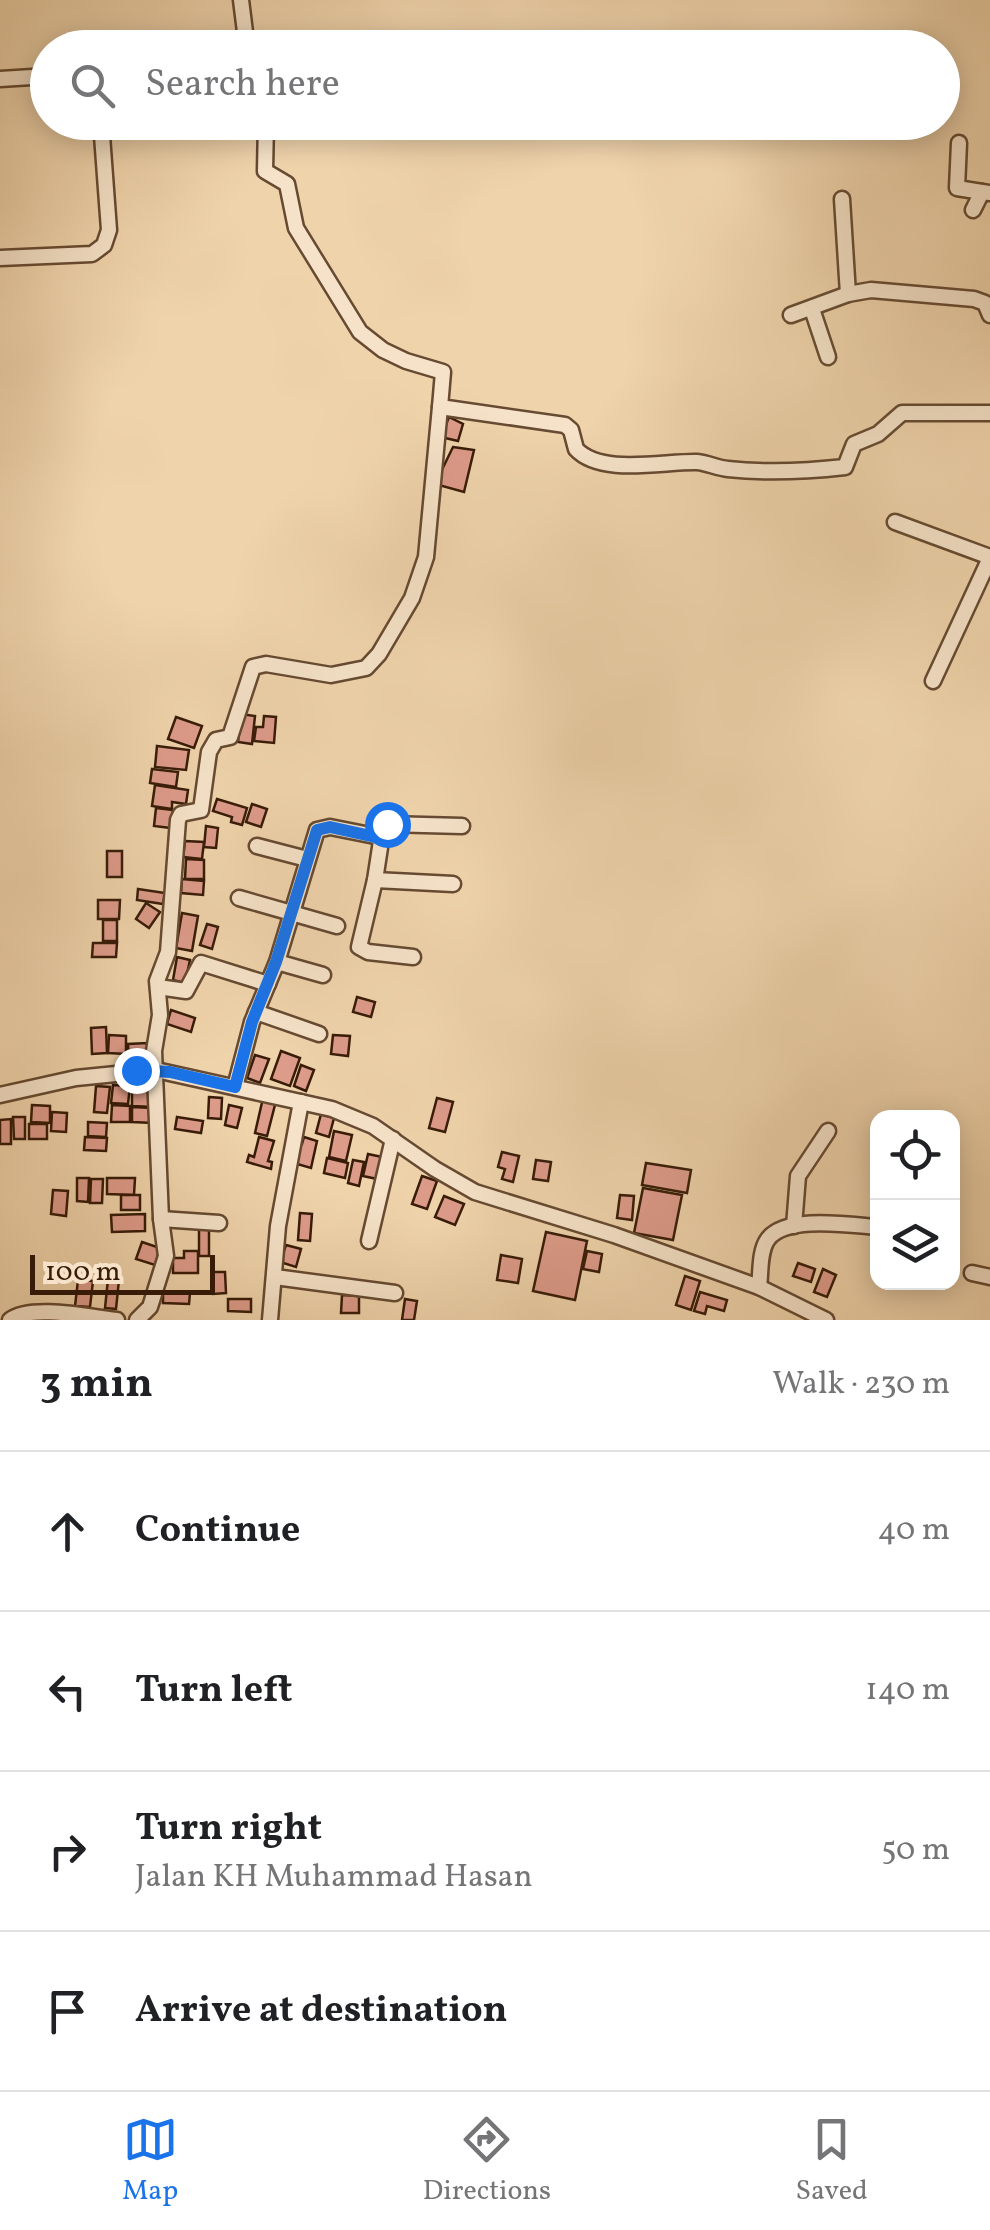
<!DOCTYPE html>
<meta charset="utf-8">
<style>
body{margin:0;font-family:Vollkorn,serif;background:#f6f6f6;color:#202124}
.controls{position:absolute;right:30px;bottom:30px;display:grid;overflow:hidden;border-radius:20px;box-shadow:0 5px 25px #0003}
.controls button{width:90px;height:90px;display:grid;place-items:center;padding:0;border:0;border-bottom:2px solid #e0e0e0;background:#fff;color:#202124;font:50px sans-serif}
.scale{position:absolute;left:30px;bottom:25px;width:185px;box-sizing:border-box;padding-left:10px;border:5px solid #381c08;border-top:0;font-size:28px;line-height:35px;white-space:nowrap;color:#381c08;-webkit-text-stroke:8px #f5e2c8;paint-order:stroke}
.stop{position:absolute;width:30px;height:30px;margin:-22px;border:8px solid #1a73e8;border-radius:50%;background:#fff}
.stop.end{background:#1a73e8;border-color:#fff;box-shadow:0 2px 10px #0008}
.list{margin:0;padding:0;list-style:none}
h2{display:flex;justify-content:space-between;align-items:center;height:130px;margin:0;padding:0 40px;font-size:42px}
h2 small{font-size:32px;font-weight:400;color:#757577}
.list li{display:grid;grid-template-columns:65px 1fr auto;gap:30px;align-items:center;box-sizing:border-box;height:160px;padding:0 40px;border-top:2px solid #e0e0e0}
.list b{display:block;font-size:38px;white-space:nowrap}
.list p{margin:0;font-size:32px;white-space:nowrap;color:#757577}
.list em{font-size:32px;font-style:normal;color:#757577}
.icon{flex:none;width:55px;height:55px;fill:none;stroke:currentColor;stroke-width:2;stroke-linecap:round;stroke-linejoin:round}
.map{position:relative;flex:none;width:990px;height:1320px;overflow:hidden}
.search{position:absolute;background:#fff;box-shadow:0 5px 25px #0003;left:30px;right:30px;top:30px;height:110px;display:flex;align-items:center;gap:25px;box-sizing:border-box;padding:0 35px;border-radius:55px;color:#757577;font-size:38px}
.sheet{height:770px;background:#fff}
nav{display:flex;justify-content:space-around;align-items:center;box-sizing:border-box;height:140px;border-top:2px solid #e0e0e0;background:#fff;font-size:28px;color:#757577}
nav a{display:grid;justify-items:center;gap:5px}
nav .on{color:#1a73e8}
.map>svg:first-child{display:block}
.building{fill:#dd9b8a;stroke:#381c08;stroke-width:2.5}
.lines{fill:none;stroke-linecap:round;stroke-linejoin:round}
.minor-casing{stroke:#664a31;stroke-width:19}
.minor{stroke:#f5e2c8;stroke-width:14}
.route{stroke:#1a73e8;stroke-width:12}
</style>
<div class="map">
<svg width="990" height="1320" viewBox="0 0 990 1320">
<rect width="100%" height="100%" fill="#efd3ab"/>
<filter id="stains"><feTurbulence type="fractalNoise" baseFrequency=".002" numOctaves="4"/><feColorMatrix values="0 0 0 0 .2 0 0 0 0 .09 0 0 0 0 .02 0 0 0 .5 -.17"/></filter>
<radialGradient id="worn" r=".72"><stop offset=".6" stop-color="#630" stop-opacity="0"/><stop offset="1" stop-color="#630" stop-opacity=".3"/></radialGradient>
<g class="building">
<polygon points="449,417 463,424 458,441 441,437"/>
<polygon points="453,447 474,450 464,492 435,484"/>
<polygon points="241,714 255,716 252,744 238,742"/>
<polygon points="264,716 276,717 274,743 254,741 256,727 263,727"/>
<polygon points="176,717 202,726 194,748 168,739"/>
<polygon points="157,746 189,750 186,770 155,767"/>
<polygon points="152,769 178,772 176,787 150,783"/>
<polygon points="155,785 188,790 186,804 172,802 172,809 152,806"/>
<polygon points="217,799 247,808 242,825 231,822 232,817 213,811"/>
<polygon points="252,804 267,809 261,827 246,822"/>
<polygon points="156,808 173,810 171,828 154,826"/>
<polygon points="206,826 218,828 216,848 204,847"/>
<polygon points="185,841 204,842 202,859 183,857"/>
<rect x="107" y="851" width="15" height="26"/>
<polygon points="186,859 204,860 204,879 185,879"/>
<polygon points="182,879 204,881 203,895 181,893"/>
<polygon points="138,889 165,893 163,904 137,900"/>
<polygon points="98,900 120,900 119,919 98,919"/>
<polygon points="146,903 160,912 149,928 136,919"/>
<polygon points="182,913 198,916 192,951 176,948"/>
<rect x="103" y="920" width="14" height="21"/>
<polygon points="207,924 218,927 212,949 200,945"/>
<polygon points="93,943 117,943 116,957 92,957"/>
<polygon points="177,957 190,960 185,983 173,980"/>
<polygon points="357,997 375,1002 371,1017 353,1012"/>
<polygon points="171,1010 195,1018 191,1032 167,1024"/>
<polygon points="106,1027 107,1053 92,1054 91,1028"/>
<polygon points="109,1035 126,1036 126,1054 108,1053"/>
<polygon points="333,1035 350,1036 348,1056 331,1054"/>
<polygon points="147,1043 148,1061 129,1061 128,1044"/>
<polygon points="281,1051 300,1058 290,1086 271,1079"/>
<polygon points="255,1055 269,1059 260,1083 247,1078"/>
<polygon points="301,1065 314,1070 306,1091 294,1086"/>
<polygon points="113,1085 130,1086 128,1104 111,1103"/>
<polygon points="96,1086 110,1087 107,1113 94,1112"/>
<polygon points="139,1086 148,1086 148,1093 153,1093 153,1107 132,1106 132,1092 139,1092"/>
<polygon points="209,1097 222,1098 221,1119 208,1118"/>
<polygon points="263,1098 276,1101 267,1136 255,1133"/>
<polygon points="437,1098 453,1102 445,1132 429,1128"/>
<polygon points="32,1105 50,1106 50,1123 31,1122"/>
<polygon points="112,1105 130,1106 130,1122 111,1122"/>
<polygon points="229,1105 242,1108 237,1128 225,1125"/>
<polygon points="132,1107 153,1108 153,1123 132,1122"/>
<polygon points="52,1112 67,1113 66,1132 51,1131"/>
<polygon points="321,1114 334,1118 329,1137 316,1133"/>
<polygon points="13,1117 25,1117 25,1139 14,1139"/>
<polygon points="177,1117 203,1121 201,1133 175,1129"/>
<polygon points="11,1119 11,1144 0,1144 0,1120"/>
<polygon points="88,1122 107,1123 106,1137 88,1136"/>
<rect x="29" y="1124" width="18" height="15"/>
<polygon points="334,1131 352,1135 346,1161 329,1157"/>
<polygon points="85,1137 107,1138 106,1151 84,1150"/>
<polygon points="259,1137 274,1141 268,1161 272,1162 271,1169 247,1162 249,1155 254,1157"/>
<polygon points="304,1137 317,1141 311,1168 290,1162 296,1142 302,1144"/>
<polygon points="502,1152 519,1156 513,1182 502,1179 505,1169 498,1167"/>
<polygon points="368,1154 382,1157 377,1179 363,1176"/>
<polygon points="327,1158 348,1163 345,1178 324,1173"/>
<polygon points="353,1160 364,1162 359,1186 348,1183"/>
<polygon points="536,1160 551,1162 548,1181 533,1179"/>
<polygon points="646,1163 691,1170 687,1193 642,1185"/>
<polygon points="422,1176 437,1181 427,1209 412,1204"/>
<polygon points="77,1178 89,1178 88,1202 77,1201"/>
<polygon points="107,1178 135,1178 134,1195 107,1194"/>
<polygon points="91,1179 103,1179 102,1203 90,1203"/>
<polygon points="643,1188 682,1195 673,1240 634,1233"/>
<polygon points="53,1190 68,1191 66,1216 51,1214"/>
<rect x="121" y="1195" width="19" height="15"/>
<polygon points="620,1195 634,1196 632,1220 617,1218"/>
<polygon points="444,1196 464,1204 455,1225 435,1217"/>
<polygon points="300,1213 312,1214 310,1241 298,1240"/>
<polygon points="145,1214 145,1231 112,1232 111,1215"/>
<rect x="199" y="1227" width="10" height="29"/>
<polygon points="546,1232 587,1241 575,1300 533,1291"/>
<polygon points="142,1242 160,1248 155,1265 136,1259"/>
<polygon points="286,1245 301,1249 296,1267 280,1262"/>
<polygon points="184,1251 198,1251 198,1273 173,1273 173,1258 184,1258"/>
<polygon points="587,1251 602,1254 599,1272 583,1269"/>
<polygon points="501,1255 522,1259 518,1283 497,1280"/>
<polygon points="798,1263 815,1269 811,1282 793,1276"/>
<polygon points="823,1269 836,1275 827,1297 814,1292"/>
<polygon points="212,1272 225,1272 226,1293 213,1294"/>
<polygon points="685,1276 700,1281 691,1310 676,1305"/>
<polygon points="108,1279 119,1280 116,1309 105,1308"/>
<polygon points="78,1280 93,1281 90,1307 75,1306"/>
<polygon points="163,1292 190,1293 189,1304 163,1303"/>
<polygon points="700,1292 727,1300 724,1311 707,1306 705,1314 694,1311"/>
<polygon points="342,1295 359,1296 359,1313 341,1313"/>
<polygon points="228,1299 251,1299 251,1312 228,1311"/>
<polygon points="405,1299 417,1301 414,1320 402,1320"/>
</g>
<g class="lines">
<g class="minor-casing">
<g id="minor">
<polyline points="241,0 247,48"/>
<polyline points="0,79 48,76"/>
<path d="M 266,122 L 265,171 L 287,184 L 296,228 L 360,332 L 383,350 L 406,361 L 443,372 L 440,407 L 565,425 L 571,430 L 576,449 C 601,476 664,461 697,462 C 708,463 717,468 728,469 C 765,473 809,471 845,467 L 854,444 L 878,434 L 902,413 L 990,413"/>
<polyline points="959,143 957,188 982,192"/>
<polyline points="842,199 848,294"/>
<polyline points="973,210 982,192 990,193"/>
<polyline points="0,258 92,254 104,245 109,230 101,122"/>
<polyline points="812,309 828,357"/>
<polyline points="791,315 848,294 871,290 974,299 985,303 990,315"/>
<polyline points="895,522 990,557"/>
<polyline points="933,681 990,558"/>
<polyline points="257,846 307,859"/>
<polyline points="375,880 453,884"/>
<polyline points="239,898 337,926"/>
<polyline points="413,957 368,952 359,947 375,880 383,828 387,824 462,826"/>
<polyline points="277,962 323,975"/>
<polyline points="158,987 186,991 201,963 268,984"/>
<polyline points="256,1012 319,1034"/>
<polyline points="235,1087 252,1022 277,962 317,830 330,827 380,837"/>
<polyline points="0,1095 76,1078 156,1070 332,1109 373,1126 435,1169 475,1192 614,1235 759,1287 826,1320"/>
<polyline points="161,1219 219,1223"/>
<polyline points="794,1226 798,1176 828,1131"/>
<polyline points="369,1241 393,1139"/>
<polyline points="972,1273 990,1277"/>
<polyline points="275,1277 395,1293"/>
<path d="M 759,1287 C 761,1273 759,1251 768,1239 C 786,1215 850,1225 878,1227"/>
<path d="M 10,1320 C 31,1304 90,1317 117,1320"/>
<polyline points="137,1320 150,1307 166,1256 161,1219 154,1051 160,1015 157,981 168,952 178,820 181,814 201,810 209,752 216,740 230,737 253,667 266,664 331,675 366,668 379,654 412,598 426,557 440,407"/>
<polyline points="270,1320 278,1226 301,1102"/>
</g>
</g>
<use href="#minor" class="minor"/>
</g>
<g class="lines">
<polyline class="route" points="136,1070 170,1072 235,1087 252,1022 276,962 317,830 330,827 380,838 387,824"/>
</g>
<rect width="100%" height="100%" filter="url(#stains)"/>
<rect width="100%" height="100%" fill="url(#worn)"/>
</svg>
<div class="controls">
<button><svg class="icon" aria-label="locate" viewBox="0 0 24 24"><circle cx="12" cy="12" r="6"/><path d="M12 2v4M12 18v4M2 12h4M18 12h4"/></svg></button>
<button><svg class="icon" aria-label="layers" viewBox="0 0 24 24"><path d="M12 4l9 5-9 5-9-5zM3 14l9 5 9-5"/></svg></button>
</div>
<div class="scale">100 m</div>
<div class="stop" style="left:387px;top:824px"></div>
<div class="stop end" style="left:136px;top:1070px"></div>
<div class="search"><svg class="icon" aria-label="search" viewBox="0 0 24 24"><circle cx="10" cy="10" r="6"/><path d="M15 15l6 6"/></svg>Search here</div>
</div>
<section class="sheet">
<h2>3 min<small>Walk · 230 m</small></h2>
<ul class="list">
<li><svg class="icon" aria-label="ahead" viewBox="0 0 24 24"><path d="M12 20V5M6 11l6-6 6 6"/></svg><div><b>Continue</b></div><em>40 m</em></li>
<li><svg class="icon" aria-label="left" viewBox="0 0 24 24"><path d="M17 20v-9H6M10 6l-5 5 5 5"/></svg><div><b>Turn left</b></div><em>140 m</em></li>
<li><svg class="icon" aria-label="right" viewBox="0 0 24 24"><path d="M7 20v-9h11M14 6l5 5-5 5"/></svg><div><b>Turn right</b><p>Jalan KH Muhammad Hasan</p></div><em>50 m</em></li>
<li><svg class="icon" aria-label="arrive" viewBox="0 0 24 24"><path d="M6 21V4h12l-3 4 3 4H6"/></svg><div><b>Arrive at destination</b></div></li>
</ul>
</section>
<nav>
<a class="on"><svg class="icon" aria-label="map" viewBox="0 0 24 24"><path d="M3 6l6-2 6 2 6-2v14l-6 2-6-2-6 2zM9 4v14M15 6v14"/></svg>Map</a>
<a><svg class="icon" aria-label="directions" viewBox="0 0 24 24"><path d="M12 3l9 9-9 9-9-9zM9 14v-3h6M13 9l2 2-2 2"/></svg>Directions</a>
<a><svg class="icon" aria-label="saved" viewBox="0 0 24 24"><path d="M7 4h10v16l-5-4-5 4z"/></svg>Saved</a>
</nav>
